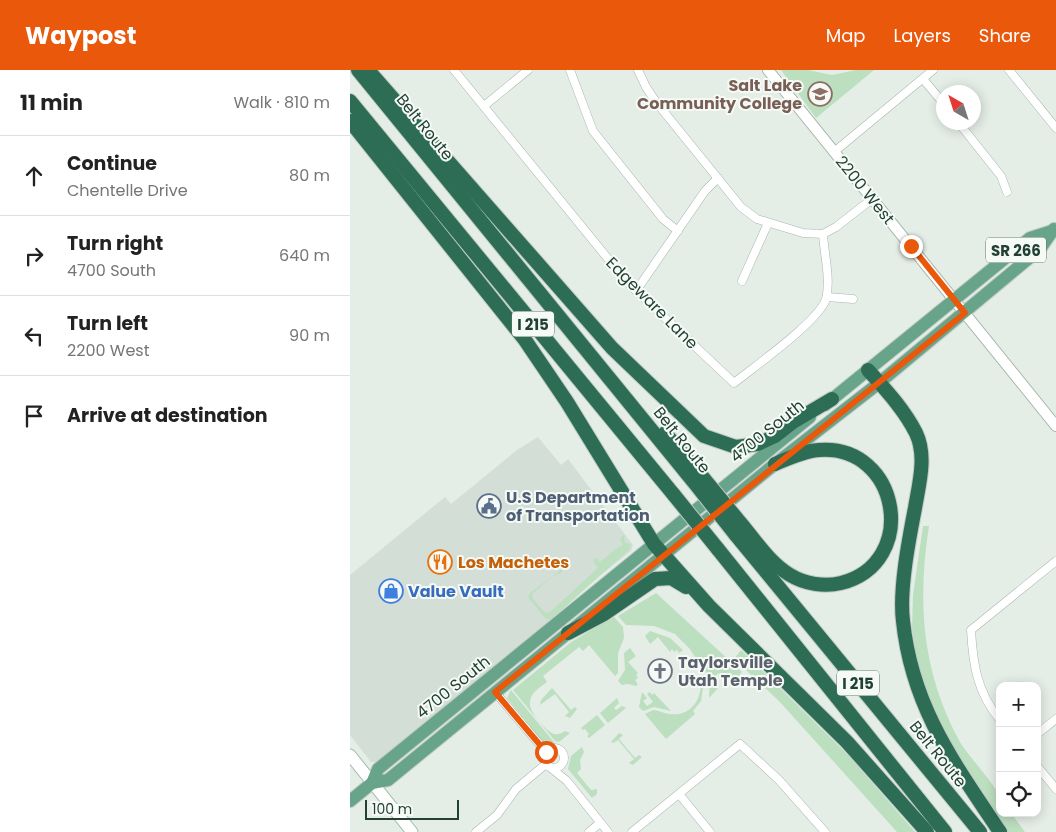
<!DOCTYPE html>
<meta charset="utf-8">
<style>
body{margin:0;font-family:Poppins,sans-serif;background:#f2f2f2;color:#222}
.controls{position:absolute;right:15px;bottom:15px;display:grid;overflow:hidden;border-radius:10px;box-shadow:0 2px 12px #0003}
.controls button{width:45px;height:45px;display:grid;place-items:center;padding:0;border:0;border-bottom:1px solid #e0e0e0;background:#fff;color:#222;font:25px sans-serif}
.compass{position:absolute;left:586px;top:15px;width:45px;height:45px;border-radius:50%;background:#fff;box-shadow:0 2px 12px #0003;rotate:321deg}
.scale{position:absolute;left:15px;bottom:12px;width:94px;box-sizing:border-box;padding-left:5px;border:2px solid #224033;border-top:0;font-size:14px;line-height:18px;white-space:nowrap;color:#224033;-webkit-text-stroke:4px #f5faf6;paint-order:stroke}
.stop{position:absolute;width:15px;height:15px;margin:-11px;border:4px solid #ea580c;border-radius:50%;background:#fff}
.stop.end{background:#ea580c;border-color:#fff;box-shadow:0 1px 5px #0008}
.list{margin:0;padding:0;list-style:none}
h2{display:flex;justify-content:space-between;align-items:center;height:65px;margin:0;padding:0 20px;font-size:21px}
h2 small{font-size:16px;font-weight:400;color:#767676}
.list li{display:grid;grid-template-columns:32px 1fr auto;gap:15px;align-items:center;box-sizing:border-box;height:80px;padding:0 20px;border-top:1px solid #e0e0e0}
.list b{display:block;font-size:19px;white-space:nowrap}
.list p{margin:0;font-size:16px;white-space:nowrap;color:#767676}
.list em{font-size:16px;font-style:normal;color:#767676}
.icon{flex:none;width:28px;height:28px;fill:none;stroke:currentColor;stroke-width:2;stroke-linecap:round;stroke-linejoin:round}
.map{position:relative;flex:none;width:706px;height:762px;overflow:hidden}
header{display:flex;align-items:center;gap:30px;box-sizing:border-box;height:70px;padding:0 25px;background:#ea580c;color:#fff}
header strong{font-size:24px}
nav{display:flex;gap:28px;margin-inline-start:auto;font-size:18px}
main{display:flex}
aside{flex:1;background:#fff}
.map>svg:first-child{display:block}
.built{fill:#d2ded6}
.green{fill:#bcdfbf}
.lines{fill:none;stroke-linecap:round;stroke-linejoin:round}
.minor-casing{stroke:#a6b6ad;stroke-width:9}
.tertiary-casing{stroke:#a6b6ad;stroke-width:12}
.secondary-casing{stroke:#a2baad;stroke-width:13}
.primary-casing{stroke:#c1cac6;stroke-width:14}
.motorway-casing{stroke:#c1cac6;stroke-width:16}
.minor{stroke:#fff;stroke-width:8}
.tertiary{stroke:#fff;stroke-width:10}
.secondary{stroke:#fff;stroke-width:11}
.primary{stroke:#67a48a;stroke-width:12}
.motorway{stroke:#2d6d55;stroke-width:14}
.motorway-bridge-casing{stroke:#c1cac6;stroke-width:16;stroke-linecap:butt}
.motorway-bridge{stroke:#2d6d55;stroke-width:14}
.route{stroke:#ea580c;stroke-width:6}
.labels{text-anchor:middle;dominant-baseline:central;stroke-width:4;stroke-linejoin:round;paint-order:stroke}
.shield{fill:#f5faf6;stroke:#61786e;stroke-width:1}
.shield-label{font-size:15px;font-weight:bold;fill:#224033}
.education-label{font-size:16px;font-weight:bold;fill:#785e54;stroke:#f5faf6;text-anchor:end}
.street-label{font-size:16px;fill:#224033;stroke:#f5faf6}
.service-label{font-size:16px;font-weight:bold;fill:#4e5e75;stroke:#f5faf6;text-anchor:start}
.food-label{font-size:16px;font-weight:bold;fill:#c56008;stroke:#f5faf6;text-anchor:start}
.shop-label{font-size:16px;font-weight:bold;fill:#366cbe;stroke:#f5faf6;text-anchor:start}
.worship-label{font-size:16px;font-weight:bold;fill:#5b616d;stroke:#f5faf6;text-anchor:start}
</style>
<header>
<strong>Waypost</strong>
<nav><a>Map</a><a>Layers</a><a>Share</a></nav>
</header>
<main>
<aside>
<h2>11 min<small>Walk · 810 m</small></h2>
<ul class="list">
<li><svg class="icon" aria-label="ahead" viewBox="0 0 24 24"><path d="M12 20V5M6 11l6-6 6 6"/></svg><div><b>Continue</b><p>Chentelle Drive</p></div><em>80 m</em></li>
<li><svg class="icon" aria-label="right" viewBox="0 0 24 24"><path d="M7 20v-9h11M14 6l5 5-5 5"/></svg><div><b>Turn right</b><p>4700 South</p></div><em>640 m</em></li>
<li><svg class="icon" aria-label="left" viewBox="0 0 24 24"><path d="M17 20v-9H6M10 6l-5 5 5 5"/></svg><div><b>Turn left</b><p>2200 West</p></div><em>90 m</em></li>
<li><svg class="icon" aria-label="arrive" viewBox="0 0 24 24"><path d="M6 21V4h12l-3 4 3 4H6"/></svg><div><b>Arrive at destination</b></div></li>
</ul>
</aside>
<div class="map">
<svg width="706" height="762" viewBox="0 0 706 762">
<rect width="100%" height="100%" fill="#e4eee7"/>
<polygon class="built" points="188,367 211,395 218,389 283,475 281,481 242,512 206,546 27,692 21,692 0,665 0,505 95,427 101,434 167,380"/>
<g class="green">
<polygon points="431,0 458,0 482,5 506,0 524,0 466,48"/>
<path d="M 573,456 L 579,456 C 567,533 572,602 610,672 C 618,686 647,716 650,728 C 651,732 650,739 650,743 L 661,743 L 675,762 L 658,762 L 602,682 L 568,602 L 562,558 L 563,525 Z"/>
<polygon points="274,465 275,473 281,474 279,480 201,549 196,549 178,527 180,523 212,499 212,502 203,506 182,524 183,529 194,542 199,543 248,498 243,490 246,488 250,492 270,476 273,476 270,468"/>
<polygon points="306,523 392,602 381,614 368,603 365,607 368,609 364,613 368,618 359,628 360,609 339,578 325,564 304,556 276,555 268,546"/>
<path d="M 263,546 L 273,557 L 274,568 L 268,583 L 268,603 L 265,606 L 239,575 L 233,581 L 229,577 L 193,606 L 197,612 C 190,617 180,623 180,633 C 179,642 196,661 204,664 C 208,665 212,663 215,661 L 220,663 L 209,672 L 205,671 L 163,620 L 220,573 Z"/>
<polygon points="300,561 320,568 333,580 329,583 327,580 324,582 322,579 320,582 308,567 300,574 295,566"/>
<polygon points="280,578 286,586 278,592 288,603 286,605 288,608 285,610 288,614 286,616 278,614 272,615 268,611 275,600 274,583"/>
<polygon points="391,580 498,685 565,762 547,762 429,631 384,589"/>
<path d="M 354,611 L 351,631 L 343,641 L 345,644 L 316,669 L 295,644 L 303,640 C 308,640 313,643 319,644 C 340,647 351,631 351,612 Z"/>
<polygon points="202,618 221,640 225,637 227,639 220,648 215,646 219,642 205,624 190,635 191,630"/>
<polygon points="161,620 203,671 205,673 197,674 192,671 157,628"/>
<polygon points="292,622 297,628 293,631 297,636 303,632 297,624 300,622 302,625 304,623 321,641 304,637 293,641 289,637"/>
<polygon points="267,628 269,633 264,638 266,640 272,636 276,638 258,653 250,643"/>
<polygon points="247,645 255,655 239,668 237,666 239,664 235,659 233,660 231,658"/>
<polygon points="269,663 273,665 269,669 285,688 289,685 292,687 283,695 279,693 284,689 268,670 263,673 261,672"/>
<polygon points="232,677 234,682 230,690 231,699 227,703 241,720 247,719 247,724 242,728 218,699 221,686"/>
</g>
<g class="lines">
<g class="minor-casing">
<g id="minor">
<path d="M 104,0 L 277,212 L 384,313 C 404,297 469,251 476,229 C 481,210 474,183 473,164"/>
<polyline points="220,0 243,61 313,149 328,161"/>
<polyline points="288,0 296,17 306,32 391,137 407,149 453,163 473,164 486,157 522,129"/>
<polyline points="659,0 706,58"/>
<polyline points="573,9 594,34"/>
<polyline points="134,36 178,0"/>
<polyline points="608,52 651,106 657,122"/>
<polyline points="484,82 583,0"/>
<polyline points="392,211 418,153"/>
<polyline points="286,221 355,121 368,108"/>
<polyline points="477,227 503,229"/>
<polyline points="145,622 196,682"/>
<path d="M 650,650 C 627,622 623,595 621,560 L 706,491"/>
<polyline points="687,664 706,649"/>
<circle cx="204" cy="688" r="10"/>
<polyline points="687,696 706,719"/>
<polyline points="201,698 217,711 258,762"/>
<polyline points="329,724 360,762"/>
<polyline points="126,762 147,745 166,719 196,694"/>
<polyline points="239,762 250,753"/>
<polyline points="282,762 390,674 429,710 475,762"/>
</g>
</g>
<g class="tertiary-casing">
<polyline id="tertiary" points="418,0 706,356"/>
</g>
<g class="secondary-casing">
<polyline id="secondary" points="0,685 62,762"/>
</g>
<g class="primary-casing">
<g id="primary">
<polyline points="475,335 680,168 702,161"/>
<polyline points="22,713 38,710 425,394 529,313 690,179 704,159"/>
<polyline points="0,731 22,713 28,699 460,347"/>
</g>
</g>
<g class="motorway-casing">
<g id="motorway">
<polyline points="8,0 343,411"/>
<polyline points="18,0 262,278 354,366 386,377 408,374 425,366 443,352 482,329"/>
<polyline points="0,31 324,425"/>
<polyline points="0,51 175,270 217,332 304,474 359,536 497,672 577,762"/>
<path d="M 518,300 C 535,319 554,339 566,363 C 577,386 569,414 565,438 C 559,469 549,520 553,551 C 562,637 604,693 650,762"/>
<polyline points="315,363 350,404"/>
<path d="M 393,456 C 407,473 421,494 440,505 C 455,514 474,517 491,513 C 570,493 550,374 469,380 C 454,381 439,388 425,394"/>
<polyline points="385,464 630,762"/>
<polyline points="367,478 595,762"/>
<polyline points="218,563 254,544 305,509 321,508 336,517"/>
</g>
</g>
<use href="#minor" class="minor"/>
<use href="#tertiary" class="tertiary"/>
<use href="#secondary" class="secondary"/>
<use href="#primary" class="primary"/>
<use href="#motorway" class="motorway"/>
<g class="motorway-bridge-casing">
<g id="motorway-bridge">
<polyline points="350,404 393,456"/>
<polyline points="343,411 385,464"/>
<polyline points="324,425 367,478"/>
</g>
</g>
<use href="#motorway-bridge" class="motorway-bridge"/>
</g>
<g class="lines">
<path class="route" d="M 196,682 L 145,622 C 301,495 458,369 615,243 L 561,176"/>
</g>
<defs>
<g id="university-ring" transform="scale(1.25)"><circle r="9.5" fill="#f5faf6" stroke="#8d6e63" stroke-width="1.5"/><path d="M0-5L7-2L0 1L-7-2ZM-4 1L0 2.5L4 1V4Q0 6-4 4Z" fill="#8d6e63"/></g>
<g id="civic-ring" transform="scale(1.25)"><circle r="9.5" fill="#f5faf6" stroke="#5c6f8a" stroke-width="1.5"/><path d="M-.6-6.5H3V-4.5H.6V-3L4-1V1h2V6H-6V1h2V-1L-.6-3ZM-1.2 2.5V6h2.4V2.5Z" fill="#5c6f8a"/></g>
<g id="restaurant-ring" transform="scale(1.25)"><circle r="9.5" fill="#f5faf6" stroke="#e8710a" stroke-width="1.5"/><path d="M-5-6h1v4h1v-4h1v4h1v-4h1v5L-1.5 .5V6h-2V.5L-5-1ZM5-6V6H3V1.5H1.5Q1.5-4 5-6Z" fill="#e8710a"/></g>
<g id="shop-ring" transform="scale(1.25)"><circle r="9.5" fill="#f5faf6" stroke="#3f7fe0" stroke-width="1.5"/><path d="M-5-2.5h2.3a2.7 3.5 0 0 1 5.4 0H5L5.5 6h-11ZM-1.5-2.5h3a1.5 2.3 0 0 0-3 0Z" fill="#3f7fe0"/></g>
<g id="church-ring" transform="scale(1.25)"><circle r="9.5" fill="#f5faf6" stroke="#6b7280" stroke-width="1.5"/><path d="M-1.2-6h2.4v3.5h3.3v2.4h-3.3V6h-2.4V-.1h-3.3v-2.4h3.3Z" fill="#6b7280"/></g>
</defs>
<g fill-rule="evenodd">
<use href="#university-ring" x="470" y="24"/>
<use href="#civic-ring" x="139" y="436"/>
<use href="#restaurant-ring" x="90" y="492"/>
<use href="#shop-ring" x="41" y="521"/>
<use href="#church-ring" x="310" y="601"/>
</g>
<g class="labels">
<g class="shield">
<rect x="636" y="167.5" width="60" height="25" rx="4"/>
<rect x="162" y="241.5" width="42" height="25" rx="4"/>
<rect x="487" y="600.5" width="42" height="25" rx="4"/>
</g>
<g class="shield-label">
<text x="666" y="180">SR 266</text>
<text x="183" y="254">I 215</text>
<text x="508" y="613">I 215</text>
</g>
<g class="education-label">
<text x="452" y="15">Salt Lake<tspan x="452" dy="18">Community College</tspan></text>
</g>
<g class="street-label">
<text transform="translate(75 57) rotate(51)">Belt Route</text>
<text transform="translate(515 120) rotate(51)">2200 West</text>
<text transform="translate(302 233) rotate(45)">Edgeware Lane</text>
<text transform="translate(417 361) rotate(-39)">4700 South</text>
<text transform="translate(332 370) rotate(51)">Belt Route</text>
<text transform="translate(103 617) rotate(-39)">4700 South</text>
<text transform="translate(588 684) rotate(51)">Belt Route</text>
</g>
<g class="service-label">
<text x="156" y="427">U.S Department<tspan x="156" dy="18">of Transportation</tspan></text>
</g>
<g class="food-label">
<text x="108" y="492">Los Machetes</text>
</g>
<g class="shop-label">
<text x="58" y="521">Value Vault</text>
</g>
<g class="worship-label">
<text x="328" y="592">Taylorsville<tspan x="328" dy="18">Utah Temple</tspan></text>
</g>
</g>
</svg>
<div class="controls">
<button>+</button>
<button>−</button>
<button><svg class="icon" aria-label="locate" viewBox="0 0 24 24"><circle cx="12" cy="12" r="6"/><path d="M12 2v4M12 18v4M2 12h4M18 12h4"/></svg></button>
</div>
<svg class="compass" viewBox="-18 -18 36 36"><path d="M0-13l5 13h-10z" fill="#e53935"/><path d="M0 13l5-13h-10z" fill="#767676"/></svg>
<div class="scale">100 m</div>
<div class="stop" style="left:196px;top:682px"></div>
<div class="stop end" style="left:561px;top:176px"></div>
</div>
</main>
